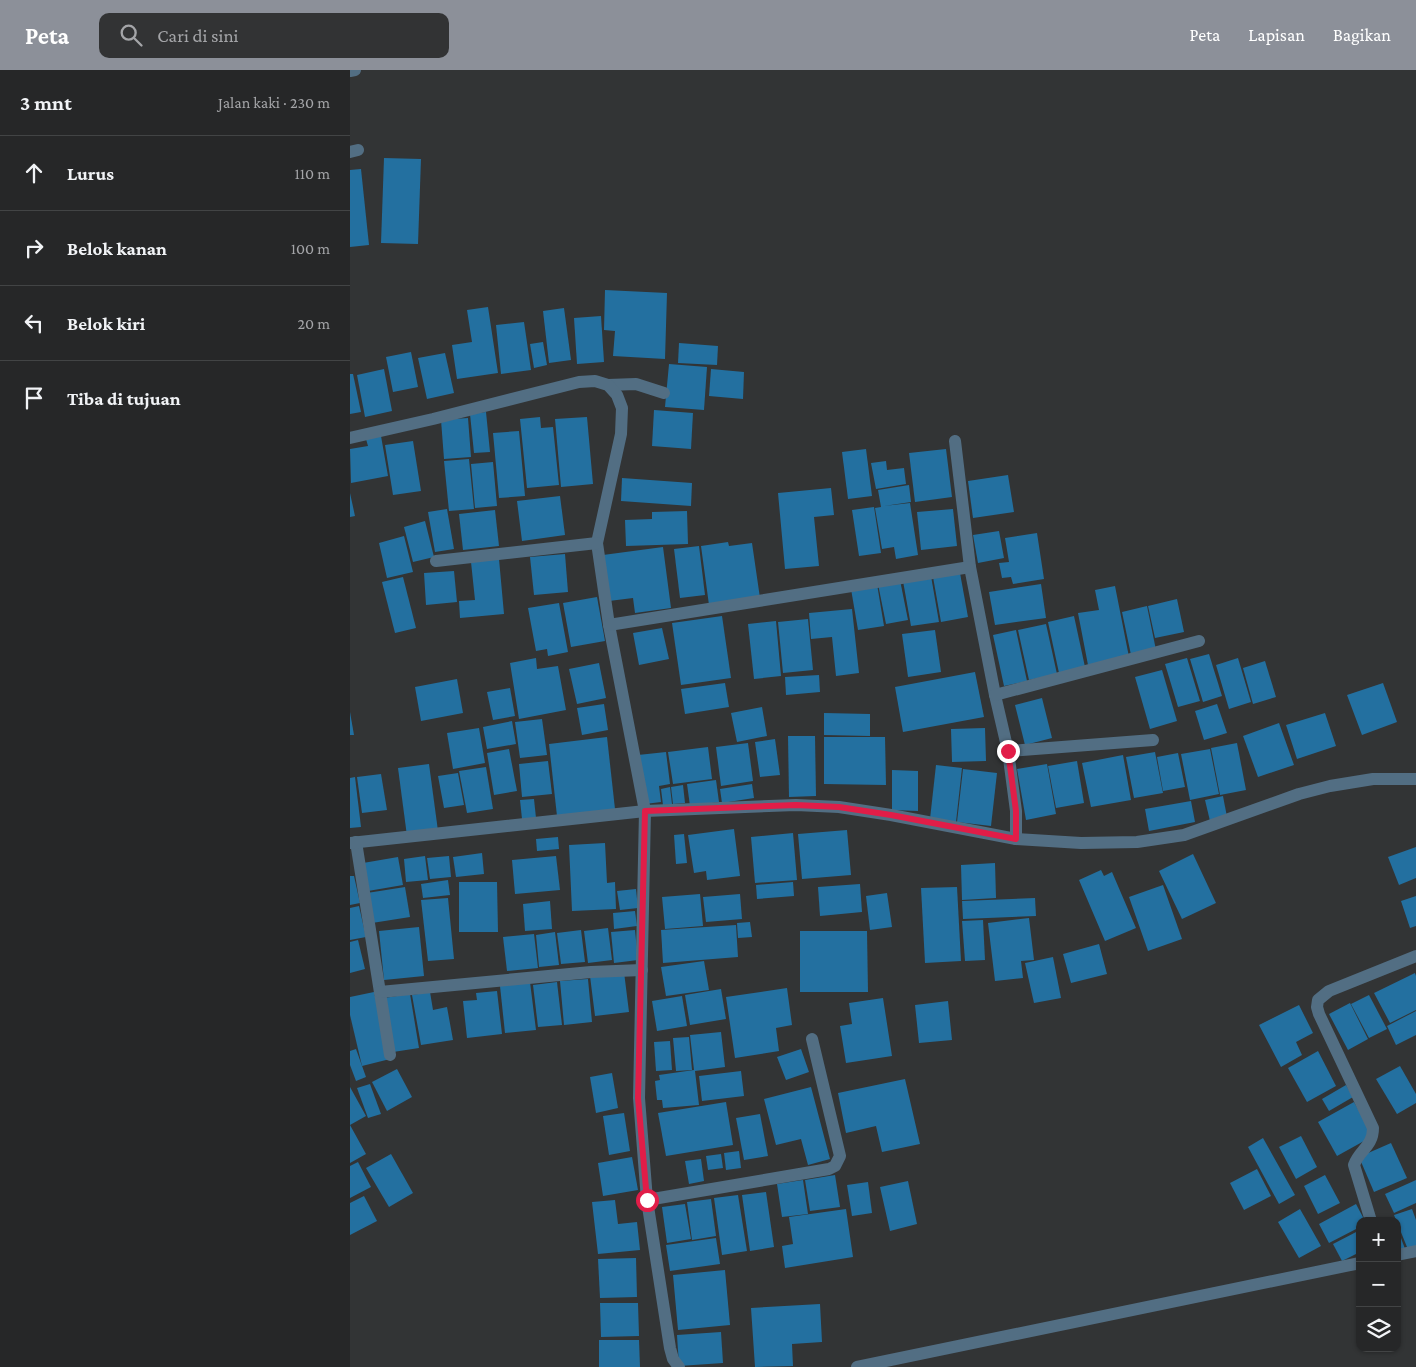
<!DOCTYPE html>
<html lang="id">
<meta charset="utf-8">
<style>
body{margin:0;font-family:"Crimson Pro",serif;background:#323334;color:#f1f3f6}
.controls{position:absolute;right:15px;bottom:15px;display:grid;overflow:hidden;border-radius:10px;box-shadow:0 1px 4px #0004}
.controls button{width:45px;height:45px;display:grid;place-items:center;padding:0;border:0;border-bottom:1px solid #424445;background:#262728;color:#f1f3f6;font:25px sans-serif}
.stop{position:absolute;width:15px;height:15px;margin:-11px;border:4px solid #e11d48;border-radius:50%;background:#fff}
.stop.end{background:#e11d48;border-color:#fff;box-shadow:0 1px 5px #0008}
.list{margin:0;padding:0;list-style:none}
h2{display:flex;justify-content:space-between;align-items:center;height:65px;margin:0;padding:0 20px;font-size:21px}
h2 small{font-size:16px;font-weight:400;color:#a4a5a8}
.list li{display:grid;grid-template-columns:32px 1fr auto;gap:15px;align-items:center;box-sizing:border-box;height:75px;padding:0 20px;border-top:1px solid #424445}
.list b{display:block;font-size:19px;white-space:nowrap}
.list em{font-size:16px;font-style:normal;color:#a4a5a8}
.icon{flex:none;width:28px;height:28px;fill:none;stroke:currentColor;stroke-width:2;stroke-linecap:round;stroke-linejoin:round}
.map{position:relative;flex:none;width:1066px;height:1297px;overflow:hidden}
header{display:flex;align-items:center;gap:30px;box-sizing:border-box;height:70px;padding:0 25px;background:#8c9099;color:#fff}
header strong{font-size:24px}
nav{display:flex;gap:28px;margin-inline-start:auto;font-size:18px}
.search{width:350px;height:45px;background:#323334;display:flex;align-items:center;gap:12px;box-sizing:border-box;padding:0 18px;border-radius:10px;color:#a4a5a8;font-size:19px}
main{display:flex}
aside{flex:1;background:#262728}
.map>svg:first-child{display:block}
.building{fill:#2370a0}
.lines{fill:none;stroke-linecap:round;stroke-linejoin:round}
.minor{stroke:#526e83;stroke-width:12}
.route{stroke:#e11d48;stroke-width:6}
</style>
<header>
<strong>Peta</strong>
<div class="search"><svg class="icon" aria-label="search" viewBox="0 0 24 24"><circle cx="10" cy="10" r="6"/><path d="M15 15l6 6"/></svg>Cari di sini</div>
<nav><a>Peta</a><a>Lapisan</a><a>Bagikan</a></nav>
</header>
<main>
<aside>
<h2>3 mnt<small>Jalan kaki · 230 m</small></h2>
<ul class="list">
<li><svg class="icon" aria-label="ahead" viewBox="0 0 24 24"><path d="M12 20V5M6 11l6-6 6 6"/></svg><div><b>Lurus</b></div><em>110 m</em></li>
<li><svg class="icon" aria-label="right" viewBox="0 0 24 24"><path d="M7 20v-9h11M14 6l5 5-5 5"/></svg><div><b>Belok kanan</b></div><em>100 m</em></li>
<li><svg class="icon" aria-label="left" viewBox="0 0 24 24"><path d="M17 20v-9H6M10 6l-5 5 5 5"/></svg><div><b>Belok kiri</b></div><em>20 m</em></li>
<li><svg class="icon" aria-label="arrive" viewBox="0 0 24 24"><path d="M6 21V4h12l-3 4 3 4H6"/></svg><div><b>Tiba di tujuan</b></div></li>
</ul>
</aside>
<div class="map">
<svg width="1066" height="1297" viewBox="0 0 1066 1297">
<rect width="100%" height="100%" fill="#323435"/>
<g class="building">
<polygon points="34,88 71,89 68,174 31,173"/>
<polygon points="11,99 19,175 0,177 0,100"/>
<polygon points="255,220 317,223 315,289 263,286 265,261 254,260"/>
<polygon points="138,237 148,303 107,309 102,275 122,272 117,240"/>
<polygon points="214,238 221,290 199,293 193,241"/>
<polygon points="251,246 254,292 227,294 224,248"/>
<polygon points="174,252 181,300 151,304 146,255"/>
<polygon points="193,272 197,295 184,298 180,274"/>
<polygon points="329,273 368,276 367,295 328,293"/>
<polygon points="61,282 68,317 43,322 36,287"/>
<polygon points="95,283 104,323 77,329 68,288"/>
<polygon points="319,294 357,297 354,340 315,337"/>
<polygon points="34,299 42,341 15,347 7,305"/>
<polygon points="361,299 394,302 393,329 359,326"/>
<polygon points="0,304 3,304 11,342 0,344"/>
<polygon points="304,340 343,343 341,379 302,376"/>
<polygon points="136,342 140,382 124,383 120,344"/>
<polygon points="190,347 191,358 203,357 209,415 177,418 170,349"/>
<polygon points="237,347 243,414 211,417 205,349"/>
<polygon points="118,348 121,387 94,389 91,350"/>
<polygon points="169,361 175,426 149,428 143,363"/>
<polygon points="31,366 38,406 1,413 0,379 18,376 16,369"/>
<polygon points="63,371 71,421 43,425 35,375"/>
<polygon points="516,379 522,426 498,429 492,382"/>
<polygon points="596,379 602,427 565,432 559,383"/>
<polygon points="119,389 124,439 99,441 94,391"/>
<polygon points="536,391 537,400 554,398 556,414 526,419 521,393"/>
<polygon points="143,392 147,436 125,438 121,394"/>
<polygon points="658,405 664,442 623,448 618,411"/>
<polygon points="272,408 342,413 341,436 271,431"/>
<polygon points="559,415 561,432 534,436 560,433 568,485 546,489 544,477 532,479 525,438 531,437 528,420"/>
<polygon points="481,418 484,445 464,447 469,496 435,499 428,423"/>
<polygon points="0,423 5,446 0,447"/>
<polygon points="210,426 215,465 172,471 167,431"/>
<polygon points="524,437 531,483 509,486 502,440"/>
<polygon points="97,439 104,479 85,482 78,442"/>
<polygon points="603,439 607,476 571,480 567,442"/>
<polygon points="145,440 149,476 113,480 109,444"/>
<polygon points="337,441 338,474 276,476 275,450 302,449 302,442"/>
<polygon points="75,451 84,487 63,492 54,457"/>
<polygon points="649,461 654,488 628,493 623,465"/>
<polygon points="687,463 694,509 663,514 661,507 652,508 649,493 659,492 655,468"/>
<polygon points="54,466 63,502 37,508 29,473"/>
<polygon points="378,472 379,476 402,473 410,528 359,535 351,476"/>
<polygon points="349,476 355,525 330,528 324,479"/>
<polygon points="313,477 321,538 285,543 283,528 259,531 253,485"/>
<polygon points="215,484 218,522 184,525 180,487"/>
<polygon points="149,489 154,544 110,548 109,531 125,530 121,492"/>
<polygon points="104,501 107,532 76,535 74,503"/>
<polygon points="610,503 618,547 591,552 583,507"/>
<polygon points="581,506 589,552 561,556 553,511"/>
<polygon points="53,507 66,558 45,563 32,512"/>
<polygon points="550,510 558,550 536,554 528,514"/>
<polygon points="527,514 534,556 508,560 501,519"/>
<polygon points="691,514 696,548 645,555 639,522"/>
<polygon points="765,516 779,587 738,595 728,543 749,540 745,520"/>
<polygon points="247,527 255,571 221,577 213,533"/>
<polygon points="827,529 834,562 805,568 798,536"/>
<polygon points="209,533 218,582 198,586 197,579 186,581 178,538"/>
<polygon points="797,536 806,580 781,585 772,542"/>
<polygon points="502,539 509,603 486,606 482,567 461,569 459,543"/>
<polygon points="372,546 381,608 331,615 322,553"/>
<polygon points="724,546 735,597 709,603 698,552"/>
<polygon points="458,549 463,600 433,603 428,552"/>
<polygon points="426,551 431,606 404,609 398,554"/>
<polygon points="696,554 707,604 679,610 668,560"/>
<polygon points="312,558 319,589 289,595 283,563"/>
<polygon points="585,560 591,602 558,607 552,564"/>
<polygon points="666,560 677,611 654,616 643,565"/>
<polygon points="859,584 872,626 853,632 840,589"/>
<polygon points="186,588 187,599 208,596 216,640 169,649 160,593"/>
<polygon points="837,588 850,631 828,637 815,594"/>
<polygon points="888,588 901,632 879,639 866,595"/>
<polygon points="915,591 926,627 903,634 893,598"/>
<polygon points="249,593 256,628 227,634 219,599"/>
<polygon points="812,600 827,651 800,659 785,607"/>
<polygon points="625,602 634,647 553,662 545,617"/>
<polygon points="469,605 470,622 436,625 435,607"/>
<polygon points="107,609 113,643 71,651 65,617"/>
<polygon points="375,613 379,637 335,644 331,619"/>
<polygon points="1033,613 1047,652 1012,665 997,625"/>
<polygon points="160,618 165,646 143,650 137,622"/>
<polygon points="692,628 702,668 675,675 665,635"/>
<polygon points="254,634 258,660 232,665 227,638"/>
<polygon points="867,634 877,663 854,670 845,641"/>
<polygon points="412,637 417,666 387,672 381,643"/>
<polygon points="0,642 4,665 0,665"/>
<polygon points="474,643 520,644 520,666 474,665"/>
<polygon points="975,643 986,676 947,689 936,655"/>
<polygon points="192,649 197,685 170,688 165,652"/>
<polygon points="162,651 166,674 137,679 133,657"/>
<polygon points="929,653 944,695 908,707 893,666"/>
<polygon points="129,658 135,693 103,699 97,663"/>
<polygon points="635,658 636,691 602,692 601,659"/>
<polygon points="438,666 465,666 466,726 439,727"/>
<polygon points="257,667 265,739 207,746 199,674"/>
<polygon points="474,667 535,667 536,715 474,714"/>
<polygon points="425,669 430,705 410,707 405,672"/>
<polygon points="398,673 403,711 371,716 366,677"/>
<polygon points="887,673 896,720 870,725 861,678"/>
<polygon points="358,677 362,709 323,714 318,682"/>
<polygon points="159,679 167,721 144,725 137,683"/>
<polygon points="860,679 869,724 840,730 831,684"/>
<polygon points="316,682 320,714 309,716 311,732 295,734 288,685"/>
<polygon points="805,682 813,723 784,728 776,687"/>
<polygon points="828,683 835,717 813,721 807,687"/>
<polygon points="773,685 781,730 741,737 732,693"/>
<polygon points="198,691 202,724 172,727 169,694"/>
<polygon points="727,691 734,733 706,738 698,696"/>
<polygon points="79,694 88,761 57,766 48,698"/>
<polygon points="697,694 706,744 676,750 667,699"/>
<polygon points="586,695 612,698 606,752 580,749"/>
<polygon points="136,697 143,739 117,743 109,701"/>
<polygon points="613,699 647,703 641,756 607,752"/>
<polygon points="542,700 568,701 568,741 542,740"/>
<polygon points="108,703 114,735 94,738 88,706"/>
<polygon points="31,704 37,740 12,743 7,707"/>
<polygon points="5,707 11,757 0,758 0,708"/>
<polygon points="366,710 369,732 340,736 337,714"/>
<polygon points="402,714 404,728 372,733 370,719"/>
<polygon points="333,715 335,733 323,734 321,717"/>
<polygon points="320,717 322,734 313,735 311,719"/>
<polygon points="873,726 877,747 860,751 855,730"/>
<polygon points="184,729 186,748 172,749 170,730"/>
<polygon points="841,731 845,752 799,761 795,739"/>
<polygon points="384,759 390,806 357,810 356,801 344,803 338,765"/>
<polygon points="497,760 501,805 452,809 448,764"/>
<polygon points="443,763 447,810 405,813 401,767"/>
<polygon points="334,764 337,793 326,794 324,765"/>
<polygon points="208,767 209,779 187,781 186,769"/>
<polygon points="255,773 257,813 265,812 266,839 222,841 219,775"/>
<polygon points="1066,777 1066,808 1049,815 1038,787"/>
<polygon points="132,783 134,804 106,807 103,787"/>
<polygon points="843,784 866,833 832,849 809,801"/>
<polygon points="75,786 78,810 56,812 54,789"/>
<polygon points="99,786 101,807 80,809 77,788"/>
<polygon points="206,786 210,820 165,824 162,790"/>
<polygon points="48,787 53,815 18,821 13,793"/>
<polygon points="645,793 646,828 612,830 611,795"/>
<polygon points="751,800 754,806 762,802 786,858 755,871 729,810"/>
<polygon points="0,806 4,806 10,833 0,835"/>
<polygon points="98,810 100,825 73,828 71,814"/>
<polygon points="109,812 147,812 148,862 109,862"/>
<polygon points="443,812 444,826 407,829 406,815"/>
<polygon points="510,814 512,842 470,846 468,817"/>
<polygon points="813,815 832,869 798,881 779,827"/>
<polygon points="55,817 60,847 22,853 17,823"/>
<polygon points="607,817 611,891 575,893 571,818"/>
<polygon points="286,819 288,838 270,840 267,821"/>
<polygon points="537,823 542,857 520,860 516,826"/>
<polygon points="350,824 353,856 315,859 312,827"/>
<polygon points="390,824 392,849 356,852 353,827"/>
<polygon points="1066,826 1066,856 1060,858 1051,831"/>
<polygon points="98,828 104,889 78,891 71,830"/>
<polygon points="685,828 686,846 613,849 612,831"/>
<polygon points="200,831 202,859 175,861 173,834"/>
<polygon points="9,836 16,867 0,870 0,838"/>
<polygon points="285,841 287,856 264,859 263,843"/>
<polygon points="679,848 684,890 671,891 673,908 645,911 638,853"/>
<polygon points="633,850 635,890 615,891 612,851"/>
<polygon points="400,852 402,867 388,868 387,853"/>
<polygon points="386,855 388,887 313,893 311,860"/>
<polygon points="69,857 74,906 34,910 29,861"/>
<polygon points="258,858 262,890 238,893 234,861"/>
<polygon points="231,860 235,892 211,894 207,863"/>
<polygon points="285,860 288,890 264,893 261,862"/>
<polygon points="450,861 517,861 518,922 450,922"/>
<polygon points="205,862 209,895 189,897 186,865"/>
<polygon points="184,864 188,898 157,901 153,867"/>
<polygon points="8,870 15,899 0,903 0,872"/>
<polygon points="749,874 757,904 721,913 713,884"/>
<polygon points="703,887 711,928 684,933 675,893"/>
<polygon points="354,891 359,920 316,926 311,897"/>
<polygon points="274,902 279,942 245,946 240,906"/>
<polygon points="1065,903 1066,906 1066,940 1040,953 1024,923"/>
<polygon points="238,909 242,952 214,955 210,911"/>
<polygon points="180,912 186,960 155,963 150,916"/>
<polygon points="207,912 212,955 188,957 183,915"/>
<polygon points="437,918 442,955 426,958 429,981 385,988 376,927"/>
<polygon points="371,919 376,949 340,955 335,925"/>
<polygon points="147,921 152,964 117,968 113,931 127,930 126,923"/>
<polygon points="24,922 40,989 12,996 0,945 0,927"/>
<polygon points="80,922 83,940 97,937 103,970 71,975 62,925"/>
<polygon points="60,924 69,978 43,982 34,928"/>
<polygon points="1019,925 1037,959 1019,968 1001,934"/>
<polygon points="332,926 337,956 307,961 302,931"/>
<polygon points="533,928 542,986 496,993 490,956 502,954 499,933"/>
<polygon points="598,931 602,970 569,973 565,935"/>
<polygon points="1000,933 1018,969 998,980 979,944"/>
<polygon points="949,935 963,963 946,972 952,985 931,997 909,955"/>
<polygon points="1066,941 1066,965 1046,975 1037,956"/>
<polygon points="371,962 375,997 345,1001 349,1035 313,1038 312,1030 307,1030 305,1011 310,1010 309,1005 344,1000 340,965"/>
<polygon points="339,967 342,1000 326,1001 323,968"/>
<polygon points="320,971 322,1000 306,1001 304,972"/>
<polygon points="6,979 16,1007 6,1011 0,995 0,981"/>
<polygon points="451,979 459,1002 436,1010 427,987"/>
<polygon points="968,981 986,1016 957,1032 938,998"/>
<polygon points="1050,996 1066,1024 1066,1033 1047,1044 1026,1009"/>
<polygon points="47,999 62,1027 37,1041 22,1012"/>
<polygon points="391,1001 394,1026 352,1031 349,1006"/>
<polygon points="262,1003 268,1038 246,1043 240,1007"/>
<polygon points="555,1009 570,1074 532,1082 526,1056 496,1063 488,1023"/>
<polygon points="20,1014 31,1044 18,1048 7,1018"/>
<polygon points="996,1015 1003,1027 979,1041 972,1029"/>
<polygon points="0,1017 16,1046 0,1055 16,1084 0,1093"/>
<polygon points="461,1017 480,1089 458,1095 451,1069 426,1075 414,1029"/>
<polygon points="376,1032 383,1075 316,1086 308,1043"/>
<polygon points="1004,1032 1023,1066 987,1086 968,1052"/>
<polygon points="274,1043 280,1081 259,1085 253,1046"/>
<polygon points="410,1044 418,1086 394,1090 386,1048"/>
<polygon points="951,1066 967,1097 946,1109 929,1077"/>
<polygon points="913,1068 945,1125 929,1134 898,1077"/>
<polygon points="1041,1073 1057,1108 1024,1122 1009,1087"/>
<polygon points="389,1081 391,1098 376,1100 374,1083"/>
<polygon points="41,1084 63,1123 39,1137 16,1098"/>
<polygon points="371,1084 373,1098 358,1100 356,1086"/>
<polygon points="282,1087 288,1120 253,1126 248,1093"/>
<polygon points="351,1089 354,1111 339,1114 335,1091"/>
<polygon points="8,1092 21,1117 0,1128 0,1096"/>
<polygon points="907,1099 921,1126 894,1140 880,1113"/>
<polygon points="485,1105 490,1137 460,1141 455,1110"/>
<polygon points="975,1105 990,1133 968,1144 954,1116"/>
<polygon points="453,1110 458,1144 432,1147 427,1114"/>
<polygon points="1066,1110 1066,1133 1044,1143 1035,1124"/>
<polygon points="558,1111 567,1154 540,1161 530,1117"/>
<polygon points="518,1112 522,1143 502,1146 497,1115"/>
<polygon points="416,1122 424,1177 400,1181 392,1125"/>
<polygon points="388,1125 397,1181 372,1185 364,1128"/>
<polygon points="14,1126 27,1151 0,1165 0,1133"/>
<polygon points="361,1129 366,1166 342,1170 337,1132"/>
<polygon points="265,1130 268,1154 287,1152 290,1180 248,1184 242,1132"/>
<polygon points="335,1134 341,1169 317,1173 312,1137"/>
<polygon points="1006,1134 1015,1151 1010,1151 1010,1157 979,1173 969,1154"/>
<polygon points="496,1139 503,1187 435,1198 432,1176 443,1174 439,1147"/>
<polygon points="950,1139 971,1176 949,1188 928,1152"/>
<polygon points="1062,1139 1066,1150 1066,1180 1059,1182 1044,1145"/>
<polygon points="1047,1157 1055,1179 1047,1182"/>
<polygon points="1010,1160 1010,1182 992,1191 983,1174"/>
<polygon points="366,1168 370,1194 320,1201 316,1175"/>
<polygon points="286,1188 287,1227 250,1228 248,1189"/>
<polygon points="375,1200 380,1255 328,1260 323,1205"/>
<polygon points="250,1233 288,1233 289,1266 251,1267"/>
<polygon points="470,1234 472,1272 442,1274 443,1296 405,1297 401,1238"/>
<polygon points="371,1262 373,1293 329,1296 327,1265"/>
<polygon points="249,1270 289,1270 290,1297 249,1297"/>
</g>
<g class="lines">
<g class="minor">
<polyline points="0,1 5,0"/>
<polyline points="0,82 8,80"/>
<polyline points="258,315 286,314 314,323"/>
<polyline points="0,368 83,349 229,312 245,311 258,315 267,325 272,338 271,364 247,473 259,555 295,741 289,1028 297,1130 320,1278 323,1289 329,1297"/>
<polyline points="605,371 620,497 645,625 658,681 666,741 666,769"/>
<polyline points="86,491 247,473"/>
<polyline points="259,555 620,497"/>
<polyline points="645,625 849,571"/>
<polyline points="658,681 803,670"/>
<polyline points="6,772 40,985"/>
<polyline points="0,773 295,741 446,735 489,737 541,745 666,769 731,773 787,772 834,765 949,724 980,716 1023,709 1066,709"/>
<polyline points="30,922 241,902 292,900"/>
<polyline points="297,1130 479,1099 485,1096 490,1086 462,969"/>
<path d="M 1021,1151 L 1004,1095 C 1009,1080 1023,1077 1023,1058 L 969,944 L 967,937 L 968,930 L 979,921 L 1066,886"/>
<polyline points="1047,1185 1066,1181"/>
<polyline points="507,1297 1010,1193"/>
</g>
</g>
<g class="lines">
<polyline class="route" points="297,1130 288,1028 295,741 446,735 489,737 541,745 666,769 666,741 658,681"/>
</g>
</svg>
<div class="controls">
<button>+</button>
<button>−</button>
<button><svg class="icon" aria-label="layers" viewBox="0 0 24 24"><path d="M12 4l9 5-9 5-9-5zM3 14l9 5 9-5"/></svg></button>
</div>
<div class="stop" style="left:297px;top:1130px"></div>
<div class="stop end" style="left:658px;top:681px"></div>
</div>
</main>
